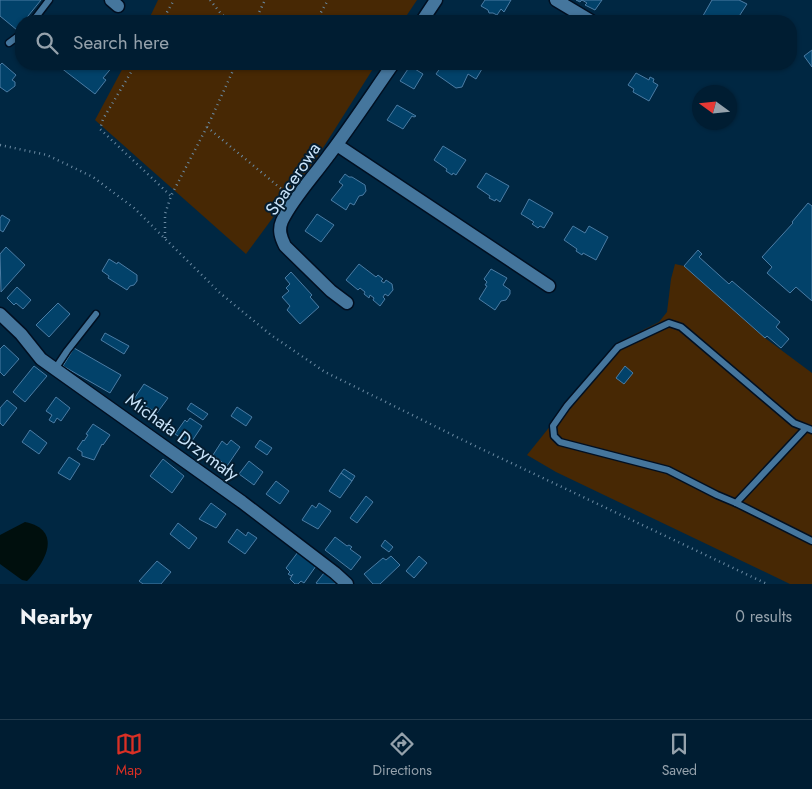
<!DOCTYPE html>
<meta charset="utf-8">
<style>
body{margin:0;font-family:Jost,sans-serif;background:#0e2a3e;color:#f1f3f6}
.compass{position:absolute;left:692px;top:85px;width:45px;height:45px;border-radius:50%;background:#001d32;box-shadow:0 1px 4px #0004;rotate:285deg}
.list{margin:0;padding:0;list-style:none}
h2{display:flex;justify-content:space-between;align-items:center;height:65px;margin:0;padding:0 20px;font-size:21px}
h2 small{font-size:16px;font-weight:400;color:#95a2ac}
.icon{flex:none;width:28px;height:28px;fill:none;stroke:currentColor;stroke-width:2;stroke-linecap:round;stroke-linejoin:round}
.map{position:relative;flex:none;width:812px;height:584px;overflow:hidden}
.search{position:absolute;background:#001d32;box-shadow:0 1px 4px #0004;left:15px;right:15px;top:15px;height:55px;display:flex;align-items:center;gap:12px;box-sizing:border-box;padding:0 18px;border-radius:20px;color:#95a2ac;font-size:19px}
.sheet{height:135px;background:#001d32}
nav{display:flex;justify-content:space-around;align-items:center;box-sizing:border-box;height:70px;border-top:1px solid #223b4d;background:#001d32;font-size:14px;color:#95a2ac}
nav a{display:grid;justify-items:center;gap:2px}
nav .on{color:#d93025}
.map>svg:first-child{display:block}
.green{fill:#472804}
.water{fill:#000f0d}
.building{fill:#02426a;stroke:#4b7ca4}
.lines{fill:none;stroke-linecap:round;stroke-linejoin:round}
.lane-casing{stroke:#000f21;stroke-width:9}
.street-casing{stroke:#000f21;stroke-width:15}
.path{stroke:#6b8ba3;stroke-width:2.5;stroke-dasharray:1 4;stroke-linecap:butt}
.lane{stroke:#45769d;stroke-width:6}
.street{stroke:#45769d;stroke-width:12}
.labels{text-anchor:middle;dominant-baseline:central;stroke-width:4;stroke-linejoin:round;paint-order:stroke}
.street-label{font-size:18px;fill:#cae4fa;stroke:#041d30}
</style>
<div class="map">
<svg width="812" height="584" viewBox="0 0 812 584">
<rect width="100%" height="100%" fill="#002742"/>
<g class="green">
<polygon points="158,0 417,0 403,21 148,21"/>
<polygon points="125,64 376,64 316,159 246,254 95,120"/>
<polygon points="675,264 684,266 765,338 812,373 812,584 790,584 556,472 527,455 617,343 659,322 667,312 671,279"/>
</g>
<path class="water" d="M 25,522 C 63,530 46,562 27,581 L 22,580 L 0,564 L 0,535 Z"/>
<g class="building">
<polygon points="0,0 41,0 24,21 21,21 21,25 17,30 0,16"/>
<polygon points="485,0 511,0 504,12 501,9 497,15 493,13 489,13 488,10 481,6"/>
<polygon points="576,0 602,0 595,10 585,5 587,3 582,0 580,2"/>
<polygon points="712,0 739,0 747,4 736,21 700,21"/>
<polygon points="812,50 812,67 804,56"/>
<polygon points="2,63 16,75 12,80 15,82 15,86 7,92 0,87 0,65"/>
<polygon points="56,64 112,64 114,65 103,78 106,80 95,94"/>
<polygon points="443,64 451,68 454,64 485,64 476,79 468,74 462,87 456,88 436,74"/>
<polygon points="410,66 423,74 414,89 400,81"/>
<polygon points="636,73 649,80 650,77 654,79 653,82 658,85 649,101 633,92 634,89 628,85"/>
<polygon points="397,105 416,116 414,117 412,116 403,129 387,120"/>
<polygon points="443,146 466,160 456,175 453,173 452,175 446,171 447,169 434,160"/>
<polygon points="486,173 509,186 500,202 496,199 495,201 489,198 490,196 477,187"/>
<polygon points="345,174 349,177 352,177 365,185 366,191 363,195 359,196 354,205 350,203 346,210 331,200 343,185 339,182"/>
<polygon points="529,199 553,213 544,228 540,226 538,228 532,224 534,222 521,214"/>
<polygon points="808,203 812,206 812,301 796,287 790,293 767,273 772,267 762,257 793,223 792,222"/>
<polygon points="317,214 334,225 321,242 305,231"/>
<polygon points="2,215 10,220 3,232 0,230 0,218"/>
<polygon points="573,226 585,233 589,226 608,237 596,260 583,253 582,255 576,251 577,249 564,240"/>
<polygon points="6,247 25,265 1,292 0,254"/>
<polygon points="698,250 702,254 699,257 729,284 732,281 780,322 776,327 789,339 781,348 767,336 765,338 684,266"/>
<polygon points="109,259 117,264 118,262 137,275 137,281 134,285 130,286 127,290 108,278 109,276 102,271"/>
<polygon points="359,264 376,277 378,275 383,279 381,281 384,283 386,280 392,284 393,290 388,296 385,294 383,297 385,299 380,306 373,300 374,298 370,295 369,298 364,294 365,292 360,288 358,290 346,280"/>
<polygon points="491,269 507,278 503,285 510,290 510,294 506,300 501,301 495,310 479,299 487,286 485,285 487,282 484,279"/>
<polygon points="291,272 312,295 310,297 319,307 300,324 287,310 290,306 282,297 289,291 286,288 290,284 285,278"/>
<polygon points="17,287 31,300 23,309 16,303 14,305 7,298"/>
<polygon points="58,303 70,314 49,337 36,325"/>
<polygon points="105,333 129,346 124,354 101,340"/>
<polygon points="4,345 19,359 4,376 0,372 0,349"/>
<polygon points="74,348 121,375 110,393 63,366"/>
<polygon points="34,366 47,376 25,402 13,392"/>
<polygon points="625,366 633,373 624,384 616,378"/>
<polygon points="144,384 168,398 157,413 134,399"/>
<polygon points="56,397 70,408 61,421 57,418 54,423 49,420 52,415 46,411"/>
<polygon points="7,400 17,408 3,426 0,423 0,408"/>
<polygon points="191,403 208,414 203,420 187,409"/>
<polygon points="237,407 252,417 246,426 231,416"/>
<polygon points="190,418 202,426 190,444 175,434 185,420 187,422"/>
<polygon points="93,424 110,435 103,445 102,444 94,460 82,456 82,452 77,449 83,440 84,441 88,435 86,434"/>
<polygon points="30,430 47,443 39,454 22,442"/>
<polygon points="231,440 240,447 227,466 213,455 222,441 227,445"/>
<polygon points="260,440 272,448 267,455 255,447"/>
<polygon points="69,457 80,464 70,480 58,473"/>
<polygon points="163,459 184,476 172,493 150,476"/>
<polygon points="249,461 263,472 254,485 239,474"/>
<polygon points="344,469 355,476 352,481 341,473"/>
<polygon points="341,473 352,481 340,498 329,491"/>
<polygon points="276,481 289,491 280,504 266,494"/>
<polygon points="366,496 373,502 357,523 350,518"/>
<polygon points="211,503 226,514 216,528 199,519"/>
<polygon points="319,503 331,511 318,529 302,520 312,505 316,508"/>
<polygon points="178,523 197,538 189,549 170,534"/>
<polygon points="237,529 246,536 248,532 257,538 245,554 228,542"/>
<polygon points="335,537 347,546 349,545 352,547 350,549 361,557 351,570 325,550"/>
<polygon points="385,540 393,547 389,552 381,546"/>
<polygon points="298,552 316,566 304,583 301,581 298,584 295,584 290,579 293,574 291,576 288,574 290,572 286,568"/>
<polygon points="391,556 400,565 380,584 373,584 364,574 383,558 386,560"/>
<polygon points="419,556 427,563 414,578 406,571"/>
<polygon points="157,561 171,572 161,584 143,584 139,581"/>
<polygon points="324,573 337,584 318,584 316,583"/>
</g>
<g class="lines">
<g class="lane-casing">
<g id="lane">
<polyline points="33,21 49,0"/>
<polyline points="9,43 21,34"/>
<polyline points="55,369 67,351 96,314"/>
<polyline points="806,428 736,503 717,495 668,470 560,442 554,436 553,426 567,406 618,347 669,323 681,327 794,423 812,430"/>
<polyline points="736,503 812,541"/>
</g>
</g>
<g class="street-casing">
<g id="street">
<polyline points="111,0 118,6"/>
<polyline points="556,0 591,21"/>
<polyline points="422,21 436,0"/>
<polyline points="337,145 549,286"/>
<path d="M 347,303 L 331,291 L 285,246 C 281,238 278,230 282,221 C 293,198 314,176 329,155 C 351,126 372,94 393,64"/>
<polyline points="0,314 21,334 41,359 242,502 335,573 347,584"/>
</g>
</g>
<g class="path">
<polyline points="210,0 222,15 232,21"/>
<polyline points="162,21 174,0"/>
<polyline points="255,21 265,0"/>
<polyline points="316,21 328,0"/>
<polyline points="136,64 103,119 100,129 171,196"/>
<polyline points="207,127 285,192"/>
<polyline points="0,145 47,155 93,177 134,208 220,293 271,335 325,372 473,445 767,584"/>
<polyline points="165,238 165,214 171,196 210,121 236,64"/>
</g>
<use href="#lane" class="lane"/>
<use href="#street" class="street"/>
</g>
<g class="labels">
<g class="street-label">
<text transform="translate(293 179) rotate(-56)">Spacerowa</text>
<text transform="translate(182 437) rotate(36)">Michała Drzymały</text>
</g>
</g>
</svg>
<svg class="compass" viewBox="-18 -18 36 36"><path d="M0-13l5 13h-10z" fill="#e53935"/><path d="M0 13l5-13h-10z" fill="#95a2ac"/></svg>
<div class="search"><svg class="icon" aria-label="search" viewBox="0 0 24 24"><circle cx="10" cy="10" r="6"/><path d="M15 15l6 6"/></svg>Search here</div>
</div>
<section class="sheet">
<h2>Nearby<small>0 results</small></h2>
<ul class="list">
</ul>
</section>
<nav>
<a class="on"><svg class="icon" aria-label="map" viewBox="0 0 24 24"><path d="M3 6l6-2 6 2 6-2v14l-6 2-6-2-6 2zM9 4v14M15 6v14"/></svg>Map</a>
<a><svg class="icon" aria-label="directions" viewBox="0 0 24 24"><path d="M12 3l9 9-9 9-9-9zM9 14v-3h6M13 9l2 2-2 2"/></svg>Directions</a>
<a><svg class="icon" aria-label="saved" viewBox="0 0 24 24"><path d="M7 4h10v16l-5-4-5 4z"/></svg>Saved</a>
</nav>
